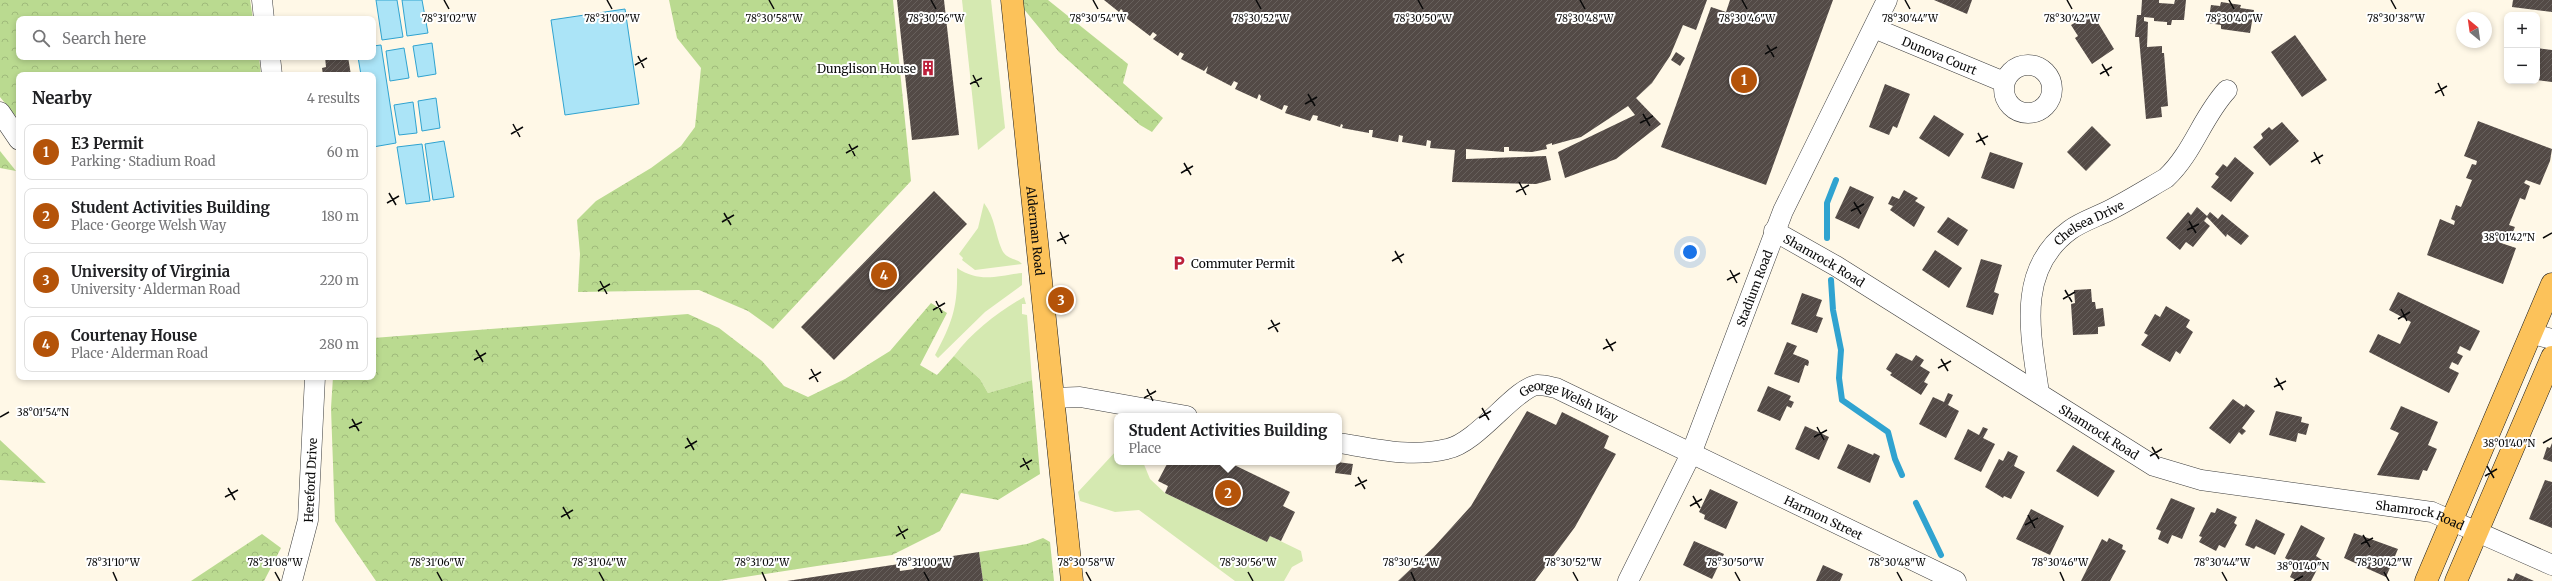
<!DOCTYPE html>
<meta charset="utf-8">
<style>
body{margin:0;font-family:Merriweather,serif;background:#f6f6f6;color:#202124}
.controls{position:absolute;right:12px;top:12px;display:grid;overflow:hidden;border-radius:8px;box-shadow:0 2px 6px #0003}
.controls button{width:36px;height:36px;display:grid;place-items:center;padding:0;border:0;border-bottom:1px solid #e0e0e0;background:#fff;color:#202124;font:20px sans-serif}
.compass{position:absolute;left:2456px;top:12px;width:36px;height:36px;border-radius:50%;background:#fff;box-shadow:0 2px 6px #0003;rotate:331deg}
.you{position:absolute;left:1690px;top:252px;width:14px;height:14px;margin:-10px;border:3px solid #fff;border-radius:50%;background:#1a73e8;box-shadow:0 0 0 6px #1a73e833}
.badge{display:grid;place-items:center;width:26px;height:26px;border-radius:50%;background:#b45309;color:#fff;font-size:13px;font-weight:700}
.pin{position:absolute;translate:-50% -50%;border:2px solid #fff;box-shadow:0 1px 4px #0006}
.popup{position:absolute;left:1114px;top:413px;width:228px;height:52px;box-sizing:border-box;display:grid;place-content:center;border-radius:8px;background:#fff;filter:drop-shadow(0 1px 3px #0005);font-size:13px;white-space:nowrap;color:#757577}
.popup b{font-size:15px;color:#202124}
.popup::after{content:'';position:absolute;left:50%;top:100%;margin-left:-8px;border:8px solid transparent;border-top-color:#fff}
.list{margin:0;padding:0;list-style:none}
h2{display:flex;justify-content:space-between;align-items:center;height:52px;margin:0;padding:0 16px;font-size:17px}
h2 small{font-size:13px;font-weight:400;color:#757577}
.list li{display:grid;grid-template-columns:26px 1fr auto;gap:12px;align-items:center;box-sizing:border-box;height:56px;margin:0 8px 8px;padding:0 8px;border:1px solid #e0e0e0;border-radius:8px}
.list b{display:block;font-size:15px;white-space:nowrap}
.list p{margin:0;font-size:13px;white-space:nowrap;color:#757577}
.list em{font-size:13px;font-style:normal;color:#757577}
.icon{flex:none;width:22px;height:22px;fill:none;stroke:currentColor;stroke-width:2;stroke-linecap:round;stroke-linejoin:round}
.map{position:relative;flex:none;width:2552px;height:581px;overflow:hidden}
.search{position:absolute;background:#fff;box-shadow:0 2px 6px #0003;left:16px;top:16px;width:360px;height:44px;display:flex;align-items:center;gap:10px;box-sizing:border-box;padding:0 14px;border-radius:8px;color:#757577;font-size:15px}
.panel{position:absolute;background:#fff;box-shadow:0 2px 6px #0003;left:16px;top:72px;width:360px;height:308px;border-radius:8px}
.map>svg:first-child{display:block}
.grass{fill:#d5e9b1}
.forest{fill:url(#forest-crowns)}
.water{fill:#abe4f7;stroke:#30a3d0}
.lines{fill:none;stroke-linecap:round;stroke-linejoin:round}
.stream{stroke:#30a3d0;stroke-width:6}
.building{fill:url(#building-hatch)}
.minor-casing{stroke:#3d3d3d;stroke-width:21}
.major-casing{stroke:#1b1b1b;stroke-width:23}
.minor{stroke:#fff;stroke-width:20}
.major{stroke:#fcc25a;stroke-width:22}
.ticks{fill:none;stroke:#0a0a0a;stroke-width:1.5}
.labels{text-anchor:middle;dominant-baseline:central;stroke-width:4;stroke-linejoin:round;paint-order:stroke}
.street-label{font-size:12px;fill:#0a0a0a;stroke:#fff}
.poi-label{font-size:12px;fill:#0a0a0a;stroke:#fff;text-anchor:end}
.ticks-label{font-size:10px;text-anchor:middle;fill:#0a0a0a;stroke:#fff;stroke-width:4;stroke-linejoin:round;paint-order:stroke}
</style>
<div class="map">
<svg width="2552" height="581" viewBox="0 0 2552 581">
<defs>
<pattern id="forest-crowns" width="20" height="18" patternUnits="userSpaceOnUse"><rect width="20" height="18" fill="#bada90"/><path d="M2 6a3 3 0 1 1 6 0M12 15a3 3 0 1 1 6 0" fill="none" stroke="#9fba7b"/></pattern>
<pattern id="building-hatch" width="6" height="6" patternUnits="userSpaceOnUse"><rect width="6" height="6" fill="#534a46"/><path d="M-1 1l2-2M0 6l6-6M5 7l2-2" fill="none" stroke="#67605c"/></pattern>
</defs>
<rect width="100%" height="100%" fill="#fff8e7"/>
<g class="grass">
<polygon points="962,0 991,0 1005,128 978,150"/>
<path d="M 984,203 C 995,217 995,234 1002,250 C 1007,260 1017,258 1022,264 L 975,270 L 962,260 L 963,258 L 959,254 L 978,228 Z"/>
<path d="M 957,268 C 980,283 996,276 1022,273 L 1022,285 L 985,312 L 938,358 L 935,355 C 953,321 958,306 957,268 Z"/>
<path d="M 1024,297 L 1026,304 L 1022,304 L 1022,314 L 1027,315 L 1032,380 L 988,393 L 980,379 L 954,356 C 973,331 997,313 1024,297 Z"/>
<polygon points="1117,450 1117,462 1143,462 1150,479 1165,493 1267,542 1270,536 1301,551 1303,561 1292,567 1284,581 1235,581 1139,510 1115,512 1080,501 1078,492"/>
</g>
<g class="forest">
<polygon points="0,0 250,0 253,19 19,19 19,57 259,57 261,75 19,75 19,120 0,97"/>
<polygon points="669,0 893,0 911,181 773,329 748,311 699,290 578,292 580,254 577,220 596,201 651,168 681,146 695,127 701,68 677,38"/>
<polygon points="1021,0 1048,0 1128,64 1123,83 1163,118 1152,132 1140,125 1059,52 1023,8"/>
<polygon points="0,151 16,171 0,168"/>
<polygon points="931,303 947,313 920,365 937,375 954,356 980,379 988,393 1032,380 1040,474 998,500 961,493 940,531 892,555 817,566 719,581 376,581 335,521 331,408 333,377 373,377 373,338 688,314 719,328 762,361 784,386 808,397 845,379 890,351"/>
<polygon points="0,440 46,483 0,480"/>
<polygon points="262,534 281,548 264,581 191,581"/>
<polygon points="1043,538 1050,542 1054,581 983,581 979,552 1027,544"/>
</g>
<g class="water">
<polygon points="376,0 397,0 403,37 382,40"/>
<polygon points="402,0 422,0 428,33 407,36"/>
<polygon points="625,9 639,104 565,115 551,20"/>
<polygon points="432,43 436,74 418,77 413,46"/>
<polygon points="381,45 396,143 373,147 373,75 361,75 358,57 373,57 373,46"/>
<polygon points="404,48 409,78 390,81 386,51"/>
<polygon points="436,98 440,128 422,131 418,101"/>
<polygon points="413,102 417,133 399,135 394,105"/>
<polygon points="444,141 454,197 433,200 425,144"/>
<polygon points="422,144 430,201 406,204 397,147"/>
</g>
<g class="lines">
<g class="stream">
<polyline points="1827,238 1827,203 1836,180"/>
<polyline points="1831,280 1833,310 1841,350 1839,378 1842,400 1888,432 1895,459 1902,475"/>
<polyline points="1916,503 1941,555"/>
</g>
</g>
<g class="building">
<polygon points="897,0 944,0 959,135 912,140"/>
<polygon points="1104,0 1707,0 1696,30 1683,25 1670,56 1652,83 1636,98 1661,124 1616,159 1565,178 1558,152 1635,115 1628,106 1581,137 1552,145 1552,143 1546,145 1547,149 1532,152 1509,151 1509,147 1504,147 1504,152 1466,149 1466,159 1546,156 1551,180 1536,184 1452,182 1455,150 1430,148 1431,141 1427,140 1426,146 1402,142 1403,136 1399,135 1398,142 1372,137 1373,130 1369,130 1369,133 1342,128 1343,125 1341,124 1340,127 1317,120 1318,116 1313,115 1310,121 1285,113 1288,106 1284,105 1282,110 1260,100 1261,96 1259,94 1257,99 1235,89 1238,83 1234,81 1231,86 1206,73 1208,66 1204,71 1181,59 1184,54 1180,52 1178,56 1153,39 1157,35 1153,32 1150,36 1121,14 1123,11 1121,9 1119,12"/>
<polygon points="1730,0 1833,0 1766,185 1661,147 1711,7 1726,12"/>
<polygon points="1934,0 1972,0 1967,14"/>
<polygon points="2142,0 2159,0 2159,3 2174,4 2175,0 2186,0 2184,20 2172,20 2171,25 2167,25 2167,22 2154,21 2154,18 2144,17 2144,21 2148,22 2147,47 2162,46 2162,53 2164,53 2168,106 2161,107 2162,117 2146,119 2139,37 2135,37 2137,15 2141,15"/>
<polygon points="2513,0 2552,0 2552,12 2512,7"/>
<polygon points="2221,2 2241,5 2240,8 2254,10 2250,33 2221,29 2221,25 2208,23 2211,5 2220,6"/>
<polygon points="2092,13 2114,49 2092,64 2075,38 2078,36 2071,25"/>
<polygon points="2295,35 2327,80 2302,97 2271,52"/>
<polygon points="2537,48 2552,50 2552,82 2537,80"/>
<polygon points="1676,52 1685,58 1680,66 1671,60"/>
<polygon points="325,57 348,57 351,75 323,75 322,68 326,67"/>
<polygon points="1885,84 1910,94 1897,128 1893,126 1889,135 1869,127"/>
<polygon points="1934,115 1964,134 1949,157 1919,138"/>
<polygon points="2478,121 2552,149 2550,161 2540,185 2526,180 2524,183 2530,186 2525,200 2520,198 2509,225 2515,227 2509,241 2502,239 2501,243 2516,248 2503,284 2427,255 2440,219 2454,225 2455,221 2451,219 2456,205 2461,207 2472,180 2466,178 2472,164 2476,165 2477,161 2464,156"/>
<polygon points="2282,122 2299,141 2270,166 2253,147 2263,138 2261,134 2269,127 2272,130"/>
<polygon points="2092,126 2111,145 2086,171 2067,152"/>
<polygon points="1990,152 2023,163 2014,189 1981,178"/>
<polygon points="2235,157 2254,173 2231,202 2211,187 2219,177 2215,174 2223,164 2227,167"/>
<polygon points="1850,186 1874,197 1859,229 1835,218"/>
<polygon points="1904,190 1918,198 1915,201 1925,207 1914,227 1890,210 1893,206 1888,204 1892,196 1899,199"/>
<polygon points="934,191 967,224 834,360 801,327"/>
<polygon points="2197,207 2207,216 2210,212 2218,219 2222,214 2249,236 2241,245 2227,234 2226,237 2223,234 2207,217 2204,221 2210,226 2193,247 2186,242 2180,250 2166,238 2188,212 2191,215"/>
<polygon points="1948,217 1968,230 1958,246 1937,232"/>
<polygon points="1935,250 1962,268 1949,288 1922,270"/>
<polygon points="1981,259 2002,265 1994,292 1999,294 1993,315 1966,307"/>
<polygon points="2091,289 2092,302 2095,302 2096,309 2103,308 2105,326 2098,327 2098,334 2073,335 2071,304 2075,303 2074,290"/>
<polygon points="2398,292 2480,331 2470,351 2460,346 2457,353 2463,356 2458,365 2452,362 2449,368 2459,373 2449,393 2369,352 2378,334 2400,344 2411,322 2389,310"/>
<polygon points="1802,293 1822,300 1816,316 1823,318 1817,333 1791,324"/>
<polygon points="2166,306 2190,320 2186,327 2193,332 2180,354 2176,351 2170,362 2141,345 2148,335 2144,333 2155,314 2160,317"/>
<polygon points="1787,342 1797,346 1793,354 1808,360 1809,362 1808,366 1805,365 1799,383 1774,374"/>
<polygon points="1896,353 1912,361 1916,355 1924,360 1920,366 1930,372 1924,382 1928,384 1921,395 1890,375 1892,373 1886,369"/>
<polygon points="1768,386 1791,396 1789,400 1794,402 1791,408 1787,406 1780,421 1757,411"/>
<polygon points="1948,393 1953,395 1948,405 1959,411 1946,438 1919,424 1933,397 1944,402"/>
<polygon points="2233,399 2244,407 2246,404 2255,411 2242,428 2246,431 2242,435 2239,432 2230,444 2209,428"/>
<polygon points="2401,406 2438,422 2428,445 2437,449 2427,471 2423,470 2419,480 2377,475 2399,433 2390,429"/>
<polygon points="1527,411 1556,425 1562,412 1586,424 1609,436 1604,448 1616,454 1575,527 1535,581 1398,581 1434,547 1471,506"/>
<polygon points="2276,411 2302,417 2301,422 2309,424 2306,435 2298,433 2296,442 2269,435"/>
<polygon points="1805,426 1829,437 1819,460 1795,449"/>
<polygon points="1983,427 1988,429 1983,438 1995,444 1981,472 1954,459 1968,429 1979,435"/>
<polygon points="2552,443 2552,462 2543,459 2547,447 2550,448"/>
<polygon points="1848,444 1873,455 1874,453 1880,456 1870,483 1837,468"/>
<polygon points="2073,445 2115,471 2098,497 2056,471"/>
<polygon points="2008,451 2018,456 2014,466 2025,472 2011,499 2004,496 2003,498 1985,487 1999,459 2003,461"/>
<polygon points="1168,462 1228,462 1290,492 1283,506 1295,512 1281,541 1270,536 1267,542 1165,493 1168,486 1158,481"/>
<polygon points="1337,462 1353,464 1351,475 1335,473"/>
<polygon points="2545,480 2552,482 2552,528 2529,519"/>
<polygon points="1710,489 1738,502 1726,529 1704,519 1705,515 1699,512"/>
<polygon points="2171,498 2195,508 2182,539 2172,535 2168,544 2158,539 2161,531 2156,529"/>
<polygon points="2217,508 2237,517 2234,523 2237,525 2225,548 2219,545 2216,551 2199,542 2202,537 2199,536 2211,512 2215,513"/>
<polygon points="2031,509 2064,526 2050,555 2016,539"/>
<polygon points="2256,519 2285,534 2275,555 2256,546 2254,549 2245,545"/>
<polygon points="2301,525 2325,538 2316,556 2322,560 2311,581 2298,581 2290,577 2296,564 2285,558"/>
<polygon points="2354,533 2398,549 2386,577 2344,558"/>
<polygon points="2109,538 2123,545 2122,549 2126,551 2110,581 2081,581 2102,539 2107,542"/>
<polygon points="1694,541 1724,554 1712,579 1683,565"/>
<polygon points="979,552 983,581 787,581 899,564 900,571 914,569 913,562"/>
<polygon points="1823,565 1843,574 1840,581 1816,581"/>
<polygon points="2516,573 2534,581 2507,581 2508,578 2513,580"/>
</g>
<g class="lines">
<g class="minor-casing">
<g id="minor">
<polyline points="262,0 264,19"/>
<path id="s1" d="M 1874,28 L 2004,82"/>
<polyline points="270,57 272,75"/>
<circle cx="2028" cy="89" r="24"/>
<polyline points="0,112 19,140"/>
<path id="s2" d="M 1774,231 L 1836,266 L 2154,466 L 2201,480 L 2432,512 L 2552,565"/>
<polyline points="2533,334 2552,339"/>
<path id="s3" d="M 2039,393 C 2031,335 2015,270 2070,230 C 2081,222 2096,217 2108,211 C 2128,201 2147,189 2166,178 C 2193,153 2202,117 2227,90"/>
<polyline points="1053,398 1080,397 1187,416"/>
<path id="s4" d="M 1339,443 C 1375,449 1411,458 1447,449 C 1478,443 1516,386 1538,385 C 1544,385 1551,387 1556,388 L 1956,581"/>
<path id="s5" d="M 292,581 L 308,520 L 315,377"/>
<path id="s6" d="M 1628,581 L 1691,454 L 1783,211 L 1887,0"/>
</g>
</g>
<g class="major-casing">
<g id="major">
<path id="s7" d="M 1012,0 L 1072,581"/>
<polyline points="2426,581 2552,284"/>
<polyline points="2456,581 2552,357"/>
</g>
</g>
<use href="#minor" class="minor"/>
<use href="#major" class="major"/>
</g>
<path class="ticks" d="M 444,0 L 449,9M 607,0 L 612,9M 769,0 L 774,9M 931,0 L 936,9M 1093,0 L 1098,9M 1256,0 L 1261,9M 1418,0 L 1423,9M 1580,0 L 1585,9M 1742,0 L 1747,9M 1905,0 L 1910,9M 2067,0 L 2072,9M 2229,0 L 2234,9M 2391,0 L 2396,9M 1767,45 L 1774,57M 1765,54 L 1777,47M 638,56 L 644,68M 2102,64 L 2109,76M 635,65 L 647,58M 2100,74 L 2112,67M 973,75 L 979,87M 2438,83 L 2444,96M 970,84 L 982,78M 2435,93 L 2447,86M 1308,94 L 1315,106M 1305,104 L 1317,97M 1643,114 L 1650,126M 1640,123 L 1653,116M 513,124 L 520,137M 1978,133 L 1985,145M 511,134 L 523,127M 1976,142 L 1988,136M 849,144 L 855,156M 2314,152 L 2320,164M 846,153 L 858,146M 2311,162 L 2323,155M 1184,163 L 1191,175M 1181,173 L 1193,166M 1519,182 L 1526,195M 1516,192 L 1529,185M 389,193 L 396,205M 1854,202 L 1861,214M 387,203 L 399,196M 1851,211 L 1864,204M 724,213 L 731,225M 2189,221 L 2196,233M 722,222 L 734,215M 2187,230 L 2199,224M 1060,232 L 1066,244M 2543,238 L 2552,233M 1057,241 L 1069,235M 1395,251 L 1402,263M 1392,261 L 1404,254M 1730,270 L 1737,283M 1727,280 L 1740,273M 600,281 L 607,294M 2065,290 L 2072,302M 598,291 L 610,284M 2063,299 L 2075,292M 936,301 L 942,313M 2401,309 L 2407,321M 933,310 L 945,303M 2398,319 L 2410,312M 1271,320 L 1278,332M 1268,329 L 1280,323M 1606,339 L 1613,351M 1603,349 L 1616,342M 476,350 L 483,362M 1941,359 L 1948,371M 474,360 L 486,353M 1938,368 L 1951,361M 811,369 L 818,382M 2276,378 L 2283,390M 809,379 L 821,372M 2274,387 L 2286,381M 1147,389 L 1153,401M 1144,398 L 1156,391M 1482,408 L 1489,420M 0,417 L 9,412M 1479,418 L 1491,411M 352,419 L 359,431M 1817,427 L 1824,440M 349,428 L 362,422M 1814,437 L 1827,430M 687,438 L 694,450M 2543,443 L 2552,438M 2152,447 L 2159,459M 685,448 L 697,441M 2150,456 L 2162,449M 1023,458 L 1029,470M 2487,466 L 2494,478M 1020,467 L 1032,460M 2485,476 L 2497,469M 1358,477 L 1365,489M 1355,486 L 1367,480M 228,488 L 235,500M 1693,496 L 1700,508M 225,497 L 238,490M 1690,506 L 1702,499M 563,507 L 570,519M 2028,515 L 2035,528M 561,517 L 573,510M 2025,525 L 2038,518M 898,526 L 905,539M 2363,535 L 2370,547M 896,536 L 908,529M 2361,544 L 2373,538M 113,572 L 117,581M 275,572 L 280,581M 437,572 L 442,581M 599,572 L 604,581M 762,572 L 766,581M 924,572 L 929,581M 1086,572 L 1091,581M 1248,572 L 1253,581M 1411,572 L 1415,581M 1573,572 L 1578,581M 1735,572 L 1740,581M 1897,572 L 1902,581M 2060,572 L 2064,581M 2222,572 L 2227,581M 2384,572 L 2389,581M 2294,581 L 2303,576"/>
<defs>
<g id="building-bare" transform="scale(1.2)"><path d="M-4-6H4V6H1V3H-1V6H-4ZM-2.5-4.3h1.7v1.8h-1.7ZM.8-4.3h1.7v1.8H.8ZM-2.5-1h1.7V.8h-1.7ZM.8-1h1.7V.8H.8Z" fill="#bc203a" stroke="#fff" stroke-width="2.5" paint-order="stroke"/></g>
<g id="parking-bare" transform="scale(1.2)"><path d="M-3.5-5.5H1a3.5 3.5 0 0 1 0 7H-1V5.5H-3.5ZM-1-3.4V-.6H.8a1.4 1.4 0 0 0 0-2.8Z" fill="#bc203a" stroke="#fff" stroke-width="2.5" paint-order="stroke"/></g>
</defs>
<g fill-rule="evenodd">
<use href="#building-bare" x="928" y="68"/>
<use href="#parking-bare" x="1179" y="263"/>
</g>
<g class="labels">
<g class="street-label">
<text stroke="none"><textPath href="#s1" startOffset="71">Dunova Court</textPath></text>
<text stroke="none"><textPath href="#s3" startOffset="196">Chelsea Drive</textPath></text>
<text stroke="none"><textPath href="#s7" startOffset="232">Alderman Road</textPath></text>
<text stroke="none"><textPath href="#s2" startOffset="58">Shamrock Road</textPath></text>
<text stroke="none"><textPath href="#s6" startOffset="319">Stadium Road</textPath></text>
<text stroke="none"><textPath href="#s4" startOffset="255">George Welsh Way</textPath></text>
<text stroke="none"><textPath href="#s2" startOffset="382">Shamrock Road</textPath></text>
<text stroke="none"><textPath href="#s5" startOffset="103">Hereford Drive</textPath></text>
<text stroke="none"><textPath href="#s2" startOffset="718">Shamrock Road</textPath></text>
<text stroke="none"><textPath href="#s4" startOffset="537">Harmon Street</textPath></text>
</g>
<g class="poi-label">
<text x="916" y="68">Dunglison House</text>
<text x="1191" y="263" text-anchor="start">Commuter Permit</text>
</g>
</g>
<g class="ticks-label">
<text x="449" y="22">78°31'02"W</text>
<text x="612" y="22">78°31'00"W</text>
<text x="774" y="22">78°30'58"W</text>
<text x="936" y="22">78°30'56"W</text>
<text x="1098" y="22">78°30'54"W</text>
<text x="1261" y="22">78°30'52"W</text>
<text x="1423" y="22">78°30'50"W</text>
<text x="1585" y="22">78°30'48"W</text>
<text x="1747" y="22">78°30'46"W</text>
<text x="1910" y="22">78°30'44"W</text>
<text x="2234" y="22">78°30'40"W</text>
<text x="2396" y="22">78°30'38"W</text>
<text x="2072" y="22">78°30'42"W</text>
<text x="2509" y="241">38°01'42"N</text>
<text x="43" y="416">38°01'54"N</text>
<text x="2509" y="447">38°01'40"N</text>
<text x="113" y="566">78°31'10"W</text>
<text x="275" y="566">78°31'08"W</text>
<text x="437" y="566">78°31'06"W</text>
<text x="599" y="566">78°31'04"W</text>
<text x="762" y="566">78°31'02"W</text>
<text x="924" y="566">78°31'00"W</text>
<text x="1086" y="566">78°30'58"W</text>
<text x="1248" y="566">78°30'56"W</text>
<text x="1411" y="566">78°30'54"W</text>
<text x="1573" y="566">78°30'52"W</text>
<text x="1735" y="566">78°30'50"W</text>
<text x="1897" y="566">78°30'48"W</text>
<text x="2060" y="566">78°30'46"W</text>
<text x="2222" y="566">78°30'44"W</text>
<text x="2384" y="566">78°30'42"W</text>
<text x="2303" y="570">38°01'40"N</text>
</g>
</svg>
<div class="controls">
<button>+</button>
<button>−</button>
</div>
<svg class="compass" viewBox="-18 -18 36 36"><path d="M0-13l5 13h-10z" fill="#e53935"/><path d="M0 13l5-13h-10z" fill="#757577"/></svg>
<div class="you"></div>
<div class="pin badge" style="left:1744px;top:80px">1</div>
<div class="pin badge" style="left:1228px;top:493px">2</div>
<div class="popup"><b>Student Activities Building</b>Place</div>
<div class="pin badge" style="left:1061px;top:300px">3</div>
<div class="pin badge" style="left:884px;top:275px">4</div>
<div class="search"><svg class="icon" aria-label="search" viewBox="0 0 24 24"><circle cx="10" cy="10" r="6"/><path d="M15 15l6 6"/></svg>Search here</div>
<section class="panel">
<h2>Nearby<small>4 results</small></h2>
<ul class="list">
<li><span class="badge">1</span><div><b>E3 Permit</b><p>Parking · Stadium Road</p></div><em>60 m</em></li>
<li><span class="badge">2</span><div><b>Student Activities Building</b><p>Place · George Welsh Way</p></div><em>180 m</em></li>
<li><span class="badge">3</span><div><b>University of Virginia</b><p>University · Alderman Road</p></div><em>220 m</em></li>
<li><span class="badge">4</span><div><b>Courtenay House</b><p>Place · Alderman Road</p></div><em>280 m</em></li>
</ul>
</section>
</div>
